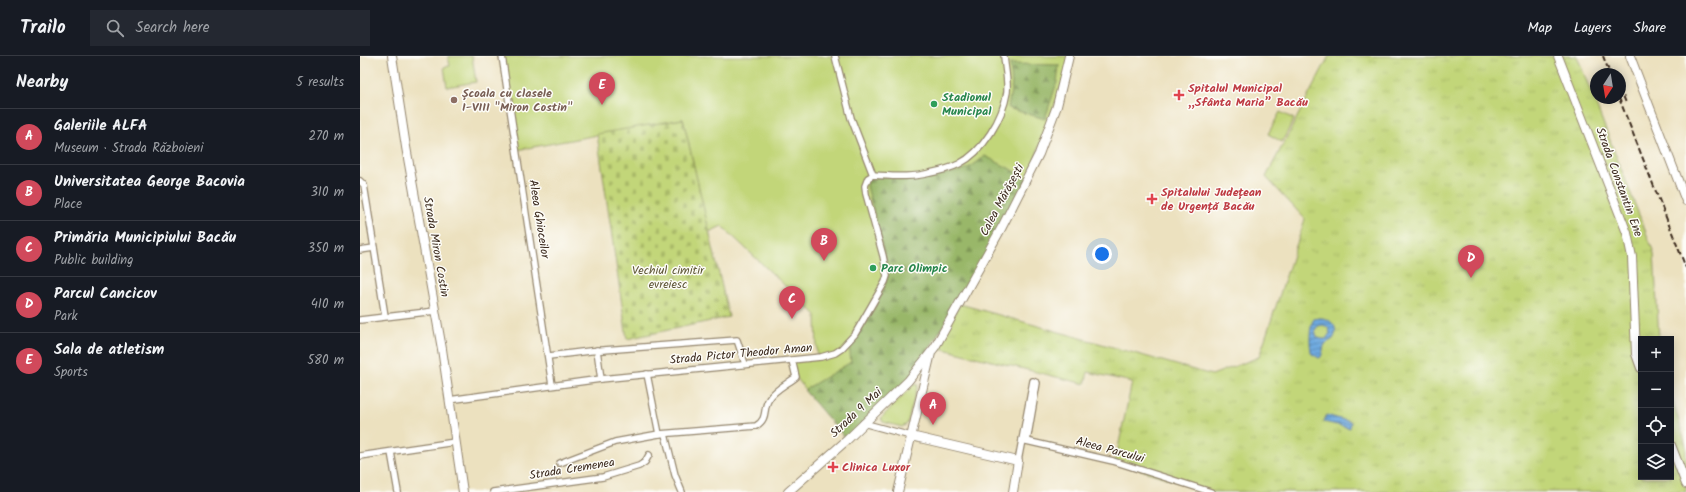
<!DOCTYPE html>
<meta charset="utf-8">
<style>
body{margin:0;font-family:Kalam,sans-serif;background:#242831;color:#f1f3f6}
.controls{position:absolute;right:12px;bottom:12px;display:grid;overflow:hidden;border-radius:0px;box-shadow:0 2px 10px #0003}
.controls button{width:36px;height:36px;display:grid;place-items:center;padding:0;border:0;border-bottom:1px solid #363941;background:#171b24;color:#f1f3f6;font:20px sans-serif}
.compass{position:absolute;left:1230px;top:12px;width:36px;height:36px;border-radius:50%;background:#171b24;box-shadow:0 2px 10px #0003;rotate:192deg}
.you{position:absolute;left:742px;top:198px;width:14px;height:14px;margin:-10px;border:3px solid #fff;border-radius:50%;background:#1a73e8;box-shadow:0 0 0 6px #1a73e833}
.badge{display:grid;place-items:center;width:26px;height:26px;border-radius:50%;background:#d1495b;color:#fff;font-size:13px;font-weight:700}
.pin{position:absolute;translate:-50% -33px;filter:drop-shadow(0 1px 2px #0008)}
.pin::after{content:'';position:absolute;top:21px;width:14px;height:12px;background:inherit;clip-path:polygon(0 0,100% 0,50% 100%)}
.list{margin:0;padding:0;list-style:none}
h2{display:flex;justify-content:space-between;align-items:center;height:52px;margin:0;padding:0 16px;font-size:17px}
h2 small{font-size:13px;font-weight:400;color:#9ea1a6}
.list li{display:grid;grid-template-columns:26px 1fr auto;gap:12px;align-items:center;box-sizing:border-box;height:56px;padding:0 16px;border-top:1px solid #363941}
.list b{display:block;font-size:15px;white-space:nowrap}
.list p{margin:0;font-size:13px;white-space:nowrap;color:#9ea1a6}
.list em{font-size:13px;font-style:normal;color:#9ea1a6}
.icon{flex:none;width:22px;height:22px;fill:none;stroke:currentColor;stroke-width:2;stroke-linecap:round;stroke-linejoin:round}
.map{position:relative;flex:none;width:1326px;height:436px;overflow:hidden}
header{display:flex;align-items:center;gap:24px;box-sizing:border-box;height:56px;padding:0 20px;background:#171b24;border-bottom:1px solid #363941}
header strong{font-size:19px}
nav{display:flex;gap:22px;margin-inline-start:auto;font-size:14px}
.search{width:280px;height:36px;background:#242831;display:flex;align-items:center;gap:10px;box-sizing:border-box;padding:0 14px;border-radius:0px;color:#9ea1a6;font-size:15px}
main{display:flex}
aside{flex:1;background:#171b24}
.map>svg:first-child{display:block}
.grass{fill:#c2d679;stroke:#7e804c}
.forest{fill:url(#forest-firs);stroke:#6a7044}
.cemetery{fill:url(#cemetery-stones);stroke:#7e804c}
.park{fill:url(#park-tufts);stroke:#7e804c}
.water{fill:url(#water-rules);stroke:#556a7f;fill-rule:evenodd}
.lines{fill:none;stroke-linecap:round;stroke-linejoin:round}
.street-casing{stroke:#94866e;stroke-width:8}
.secondary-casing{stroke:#94866e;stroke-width:10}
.primary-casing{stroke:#94866e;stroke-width:10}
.street{stroke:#fff;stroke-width:5.5}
.secondary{stroke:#fff;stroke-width:8}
.primary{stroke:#fff;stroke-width:8}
.rail{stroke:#3b2a1e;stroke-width:2;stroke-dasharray:6 3;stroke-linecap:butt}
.health-dot{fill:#e0444e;stroke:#fdfcf7;stroke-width:1.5}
.education-dot{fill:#8d6e63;stroke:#fdfcf7;stroke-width:1.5}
.leisure-dot{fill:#2e9e5b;stroke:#fdfcf7;stroke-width:1.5}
.labels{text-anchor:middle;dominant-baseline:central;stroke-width:3;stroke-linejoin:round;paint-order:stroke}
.health-label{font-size:12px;font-weight:bold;fill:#be3a42;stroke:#fdfcf7;text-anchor:start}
.education-label{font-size:12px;font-weight:bold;fill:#785e54;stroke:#fdfcf7;text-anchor:start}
.leisure-label{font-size:12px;font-weight:bold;fill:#27864d;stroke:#fdfcf7;text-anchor:start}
.street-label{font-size:12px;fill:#3b2a1e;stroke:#fdfcf7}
.park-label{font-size:12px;fill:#5d5535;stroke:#fdfcf7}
</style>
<header>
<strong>Trailo</strong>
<div class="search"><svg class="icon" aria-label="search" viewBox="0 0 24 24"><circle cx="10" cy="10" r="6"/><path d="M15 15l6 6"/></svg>Search here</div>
<nav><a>Map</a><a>Layers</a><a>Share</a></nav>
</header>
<main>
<aside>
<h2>Nearby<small>5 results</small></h2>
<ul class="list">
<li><span class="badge">A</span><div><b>Galeriile ALFA</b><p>Museum · Strada Războieni</p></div><em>270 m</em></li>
<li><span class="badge">B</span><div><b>Universitatea George Bacovia</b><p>Place</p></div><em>310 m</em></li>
<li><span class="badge">C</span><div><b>Primăria Municipiului Bacău</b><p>Public building</p></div><em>350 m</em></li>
<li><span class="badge">D</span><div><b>Parcul Cancicov</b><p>Park</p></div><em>410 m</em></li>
<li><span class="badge">E</span><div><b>Sala de atletism</b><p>Sports</p></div><em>580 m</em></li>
</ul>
</aside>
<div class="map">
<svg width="1326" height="436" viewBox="0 0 1326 436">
<defs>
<pattern id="forest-firs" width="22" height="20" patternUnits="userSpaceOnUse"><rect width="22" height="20" fill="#99b769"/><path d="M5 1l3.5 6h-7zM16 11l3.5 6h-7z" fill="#7e9556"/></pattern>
<pattern id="cemetery-stones" width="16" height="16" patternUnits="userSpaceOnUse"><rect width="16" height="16" fill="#c2d679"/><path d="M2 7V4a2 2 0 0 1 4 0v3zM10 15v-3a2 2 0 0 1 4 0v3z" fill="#a8b868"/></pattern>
<pattern id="park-tufts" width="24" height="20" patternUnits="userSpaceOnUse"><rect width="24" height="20" fill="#c2d679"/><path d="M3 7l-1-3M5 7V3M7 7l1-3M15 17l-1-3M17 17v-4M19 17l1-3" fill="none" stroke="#a8b868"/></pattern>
<pattern id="water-rules" width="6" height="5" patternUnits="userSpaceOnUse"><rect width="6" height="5" fill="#6faae0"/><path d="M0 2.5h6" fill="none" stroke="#5c8bb5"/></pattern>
</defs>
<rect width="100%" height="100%" fill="#fdfcf7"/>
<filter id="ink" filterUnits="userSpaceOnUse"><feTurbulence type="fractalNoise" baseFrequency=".025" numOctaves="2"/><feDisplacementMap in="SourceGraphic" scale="8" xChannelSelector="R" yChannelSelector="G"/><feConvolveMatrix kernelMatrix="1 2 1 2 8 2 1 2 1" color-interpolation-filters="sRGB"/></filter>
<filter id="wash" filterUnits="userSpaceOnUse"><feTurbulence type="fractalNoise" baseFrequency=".012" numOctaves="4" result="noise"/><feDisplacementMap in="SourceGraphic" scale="16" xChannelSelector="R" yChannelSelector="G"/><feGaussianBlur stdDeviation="0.9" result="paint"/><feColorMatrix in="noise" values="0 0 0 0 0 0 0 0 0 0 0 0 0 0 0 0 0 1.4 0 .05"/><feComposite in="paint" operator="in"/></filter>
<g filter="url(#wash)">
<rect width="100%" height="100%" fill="#ece1bf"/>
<g class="grass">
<polygon points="88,0 112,0 116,26 87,31 84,11 90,10"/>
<polygon points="142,0 709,0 706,17 668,122 457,349 436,321 432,304 457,301 456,259 362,170 349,176 323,63 157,94"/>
<polygon points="920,56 934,63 922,86 908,78"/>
<polygon points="554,328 558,329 547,368 542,371 523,366 521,362 523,360"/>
</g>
<g class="forest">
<polygon points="650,8 699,9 697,26 685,63 648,52 652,28"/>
<path d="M 625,100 L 668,122 L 642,171 L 556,315 L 487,384 L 444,334 L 491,306 L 489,289 C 504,272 528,235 528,213 L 507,130 L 509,121 C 537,120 587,123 610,111 C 615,108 620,104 625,100 Z"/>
</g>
<polygon class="cemetery" points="323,63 369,261 267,283 237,78"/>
<polygon class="park" points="969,0 1217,0 1294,197 1299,283 1281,283 1281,421 1311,421 1311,338 1326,390 1326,436 851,436 755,406 772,326 728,316 725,328 575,291 600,248 852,319 899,301 945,163 906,121"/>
<g class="water">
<path d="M 959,262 C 969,261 981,271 973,283 C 971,285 967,286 965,288 C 963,291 963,297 961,301 L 959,302 L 952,298 C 949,291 949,269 954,263 ZM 963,269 L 968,271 L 970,277 L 966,283 L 961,283 L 957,281 L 955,274 L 958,270 Z"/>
<polygon points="966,359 991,366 990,372 964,366"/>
</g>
</g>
<g filter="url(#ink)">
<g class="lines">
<g class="street-casing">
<g id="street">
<polyline points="142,0 192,329"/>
<polyline points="475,0 491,62 513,119"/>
<polyline points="0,125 4,129 25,260"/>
<polyline points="0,194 14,192"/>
<polyline points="0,264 75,255"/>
<polyline points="237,294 241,323"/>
<polyline points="189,300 230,295 377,284 385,308"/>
<polyline points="287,318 299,378"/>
<path d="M 89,344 L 241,323 L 461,301 L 475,297 L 481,293 L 495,278 L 525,226 L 527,220 L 523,200 L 506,138 L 505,130 L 508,122 L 513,119 C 532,120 552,122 570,117 C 580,115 591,112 599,108 C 623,96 643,62 647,36 C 648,24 645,12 644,0"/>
<polyline points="503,367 551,380"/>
<polyline points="305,378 315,419 322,436"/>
<polyline points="662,384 673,325 677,327 667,385"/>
<polyline points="31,396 38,436"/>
<polyline points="0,400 95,386"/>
<polyline points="658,405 662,384 753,405 851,436"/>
<path d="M 200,407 L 255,386 L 299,378 L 396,370 C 409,362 402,353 409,343 C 414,334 427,328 436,321 L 432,304"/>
<polyline points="133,436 243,421 279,410 285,406 289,399"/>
</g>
</g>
<g class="secondary-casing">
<g id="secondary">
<polyline points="32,0 46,91 82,293 103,436"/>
<polyline points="1198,0 1267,177 1272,201 1276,298 1281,312"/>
<polyline points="1270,0 1326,145"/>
<polyline points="551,380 658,405 653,436"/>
<polyline points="1311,389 1326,428"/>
<polyline points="538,436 571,297"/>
</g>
</g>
<g class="primary-casing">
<polyline id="primary" points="428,436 487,384 548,325 575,291 642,171 679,98 697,50 709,0"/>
</g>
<use href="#street" class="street"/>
<use href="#secondary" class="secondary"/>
<use href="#primary" class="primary"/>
<g class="rail">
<polyline points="1243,0 1250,18"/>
<polyline points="1260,32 1266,47"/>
<polyline points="1259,42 1326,212"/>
</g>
</g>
</g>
<g class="health-dot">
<path d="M817 33h4v4h4v4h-4v4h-4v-4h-4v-4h4z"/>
<path d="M790 137h4v4h4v4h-4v4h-4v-4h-4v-4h4z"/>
<path d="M471 405h4v4h4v4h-4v4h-4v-4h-4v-4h4z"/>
</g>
<circle class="education-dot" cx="94" cy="44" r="4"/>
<g class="leisure-dot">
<circle cx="574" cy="48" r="4"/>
<circle cx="513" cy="212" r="4"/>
</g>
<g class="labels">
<g class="health-label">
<text x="828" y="32">Spitalul Municipal<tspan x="828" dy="14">„Sfânta Maria” Bacău</tspan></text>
<text x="801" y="136">Spitalului Județean<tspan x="801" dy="14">de Urgență Bacău</tspan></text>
<text x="482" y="411">Clinica Luxor</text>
</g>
<g class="education-label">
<text x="102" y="37">Școala cu clasele<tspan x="102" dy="14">I-VIII "Miron Costin"</tspan></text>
</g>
<g class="leisure-label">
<text x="582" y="41">Stadionul<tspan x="582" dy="14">Municipal</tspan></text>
<text x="521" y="212">Parc Olimpic</text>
</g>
<g class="street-label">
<text transform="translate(1259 126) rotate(70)">Strada Constantin Ene</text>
<text transform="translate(642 144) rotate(-62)">Calea Mărășești</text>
<text transform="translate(179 163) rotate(81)">Aleea Ghioceilor</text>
<text transform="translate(76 191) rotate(80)">Strada Miron Costin</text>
<text transform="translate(381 298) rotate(-5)">Strada Pictor Theodor Aman</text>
<text transform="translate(496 357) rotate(-43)">Strada 9 Mai</text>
<text transform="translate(750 394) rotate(15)">Aleea Parcului</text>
<text transform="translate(212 413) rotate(-9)">Strada Cremenea</text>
</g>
<g class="park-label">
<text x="308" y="214">Vechiul cimitir<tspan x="308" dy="14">evreiesc</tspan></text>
</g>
</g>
</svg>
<div class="controls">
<button>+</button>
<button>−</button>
<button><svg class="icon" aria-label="locate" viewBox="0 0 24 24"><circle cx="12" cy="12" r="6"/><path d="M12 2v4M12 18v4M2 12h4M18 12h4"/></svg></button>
<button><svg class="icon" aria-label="layers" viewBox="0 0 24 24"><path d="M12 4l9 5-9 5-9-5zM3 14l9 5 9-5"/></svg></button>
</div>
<svg class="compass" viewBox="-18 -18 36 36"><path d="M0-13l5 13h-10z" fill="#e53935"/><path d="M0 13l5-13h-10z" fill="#9ea1a6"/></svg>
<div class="you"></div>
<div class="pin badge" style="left:573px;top:369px">A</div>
<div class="pin badge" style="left:464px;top:205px">B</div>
<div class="pin badge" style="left:432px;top:263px">C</div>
<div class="pin badge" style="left:1111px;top:222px">D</div>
<div class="pin badge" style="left:242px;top:49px">E</div>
</div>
</main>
